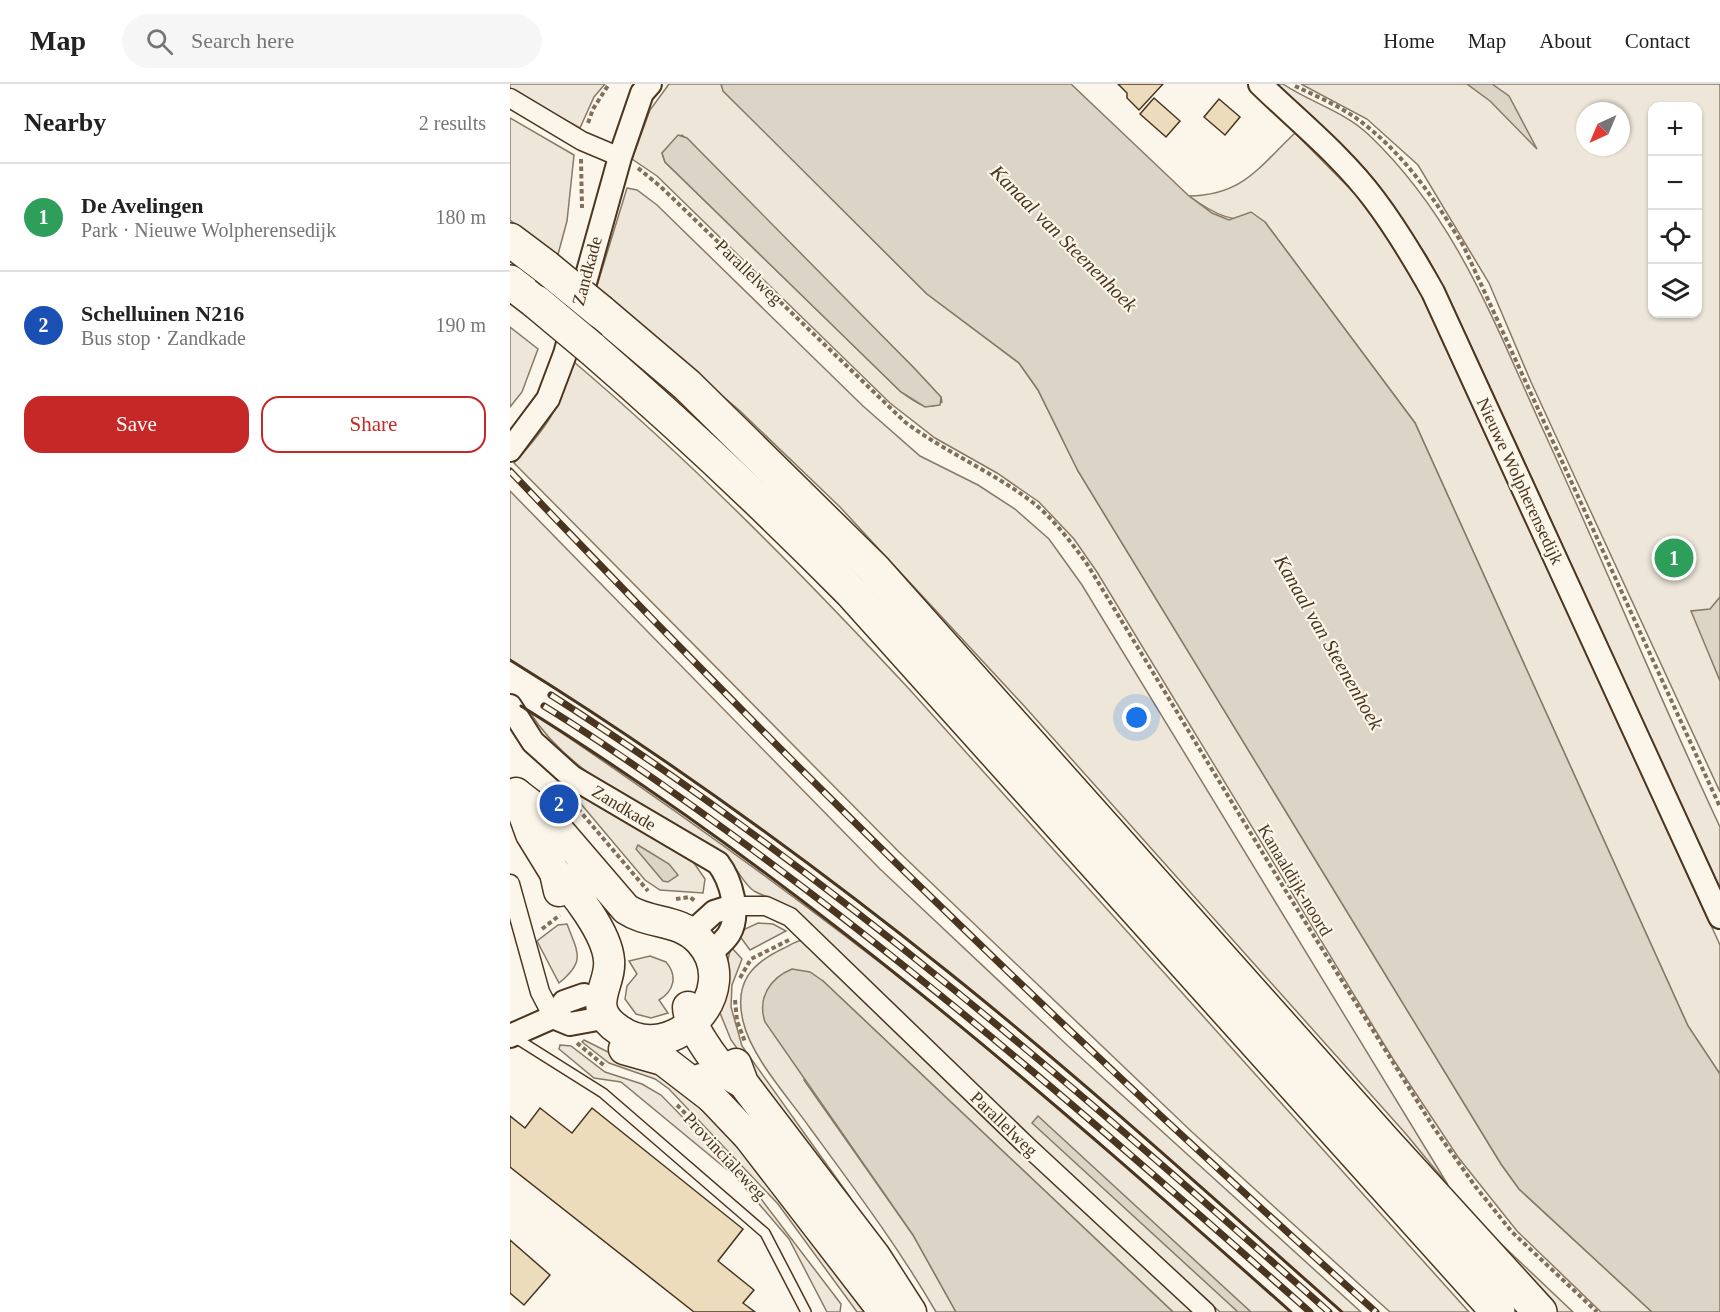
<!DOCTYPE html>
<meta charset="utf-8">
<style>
body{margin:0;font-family:Georgia,serif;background:#f6f6f6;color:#222}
.controls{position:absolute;right:18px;top:18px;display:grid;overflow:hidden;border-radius:12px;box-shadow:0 2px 4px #0004}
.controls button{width:54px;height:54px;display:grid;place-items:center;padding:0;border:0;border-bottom:2px solid #e0e0e0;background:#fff;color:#222;font:30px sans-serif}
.compass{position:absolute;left:1066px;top:18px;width:54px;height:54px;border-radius:50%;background:#fff;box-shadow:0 2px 4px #0004;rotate:224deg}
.you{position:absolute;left:627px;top:634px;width:21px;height:21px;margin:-15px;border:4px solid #fff;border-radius:50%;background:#1a73e8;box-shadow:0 0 0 9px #1a73e833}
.badge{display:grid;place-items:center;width:39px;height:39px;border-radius:50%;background:#c62828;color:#fff;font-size:20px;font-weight:700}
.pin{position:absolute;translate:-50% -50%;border:3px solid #fff;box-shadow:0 2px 6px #0006}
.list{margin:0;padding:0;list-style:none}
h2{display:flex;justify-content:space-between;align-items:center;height:78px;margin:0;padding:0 24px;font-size:26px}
h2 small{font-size:20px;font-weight:400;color:#767676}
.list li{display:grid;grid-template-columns:39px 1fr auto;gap:18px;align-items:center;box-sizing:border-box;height:108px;padding:0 24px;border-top:2px solid #e0e0e0}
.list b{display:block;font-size:22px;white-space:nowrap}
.list p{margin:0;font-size:20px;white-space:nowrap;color:#767676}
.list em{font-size:20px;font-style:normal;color:#767676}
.actions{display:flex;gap:12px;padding:18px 24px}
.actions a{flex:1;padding:14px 0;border:2px solid #c62828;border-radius:18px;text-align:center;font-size:21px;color:#c62828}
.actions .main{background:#c62828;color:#fff}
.icon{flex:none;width:33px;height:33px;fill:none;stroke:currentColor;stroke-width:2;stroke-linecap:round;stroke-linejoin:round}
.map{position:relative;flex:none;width:1210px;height:1228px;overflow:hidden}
header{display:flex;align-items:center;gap:36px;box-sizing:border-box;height:84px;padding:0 30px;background:#fff;border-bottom:2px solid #e0e0e0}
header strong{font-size:28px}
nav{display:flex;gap:33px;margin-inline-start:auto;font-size:21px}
.search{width:420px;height:54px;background:#f6f6f6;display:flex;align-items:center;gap:15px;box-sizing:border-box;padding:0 21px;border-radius:33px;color:#767676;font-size:22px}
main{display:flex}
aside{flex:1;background:#fff}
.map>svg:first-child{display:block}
.green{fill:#ede6d9;stroke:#887966;stroke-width:1.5;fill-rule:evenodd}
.water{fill:#dcd4c6;stroke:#887966;stroke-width:1.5}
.building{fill:#ecdcbc;stroke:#4a3520;stroke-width:1.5}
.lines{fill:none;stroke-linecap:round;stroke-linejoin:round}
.service-casing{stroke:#4a3520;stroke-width:12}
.minor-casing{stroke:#4a3520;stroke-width:21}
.tertiary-casing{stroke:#4a3520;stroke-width:26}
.primary-casing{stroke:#4a3520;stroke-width:33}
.motorway-casing{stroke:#4a3520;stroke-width:36}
.path{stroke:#7f6f5c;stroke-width:4;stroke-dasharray:4.5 3;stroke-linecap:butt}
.service{stroke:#fbf6e9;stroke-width:9}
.minor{stroke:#fbf6e9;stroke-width:18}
.tertiary{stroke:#fbf6e9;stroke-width:22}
.primary{stroke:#fbf6e9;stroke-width:30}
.motorway{stroke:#fbf6e9;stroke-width:33}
.rail-casing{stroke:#4a3520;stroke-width:7}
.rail{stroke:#fbf6e9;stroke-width:4.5;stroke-dasharray:14;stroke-linecap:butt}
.motorway-bridge-casing{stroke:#4a3520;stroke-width:36;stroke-linecap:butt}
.motorway-bridge{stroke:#fbf6e9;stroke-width:33}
.wall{stroke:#4a3520;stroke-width:3}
.labels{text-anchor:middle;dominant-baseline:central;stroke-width:4.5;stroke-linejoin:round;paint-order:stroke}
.street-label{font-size:18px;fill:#4a3520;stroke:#fbf6e9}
.water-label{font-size:20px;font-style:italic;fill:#4a3520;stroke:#fbf6e9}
</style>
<header>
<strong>Map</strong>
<div class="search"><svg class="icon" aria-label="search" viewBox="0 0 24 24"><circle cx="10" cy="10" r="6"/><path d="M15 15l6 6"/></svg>Search here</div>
<nav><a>Home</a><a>Map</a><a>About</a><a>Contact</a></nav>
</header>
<main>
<aside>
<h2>Nearby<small>2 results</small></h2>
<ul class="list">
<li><span class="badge" style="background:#2e9e5b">1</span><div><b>De Avelingen</b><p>Park · Nieuwe Wolpherensedijk</p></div><em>180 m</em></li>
<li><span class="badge" style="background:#1a4fb4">2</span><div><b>Schelluinen N216</b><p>Bus stop · Zandkade</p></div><em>190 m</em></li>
</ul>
<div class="actions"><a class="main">Save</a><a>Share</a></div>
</aside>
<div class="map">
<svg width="1210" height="1228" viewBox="0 0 1210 1228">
<rect width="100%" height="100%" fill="#fbf6e9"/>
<g class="green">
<polygon points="0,0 95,0 84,13 70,44 0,6"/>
<path d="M 159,0 L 211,0 L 214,7 L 417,210 L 509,279 L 528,306 L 568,387 L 991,1080 L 1009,1105 L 1142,1228 L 1091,1228 L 1007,1147 L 948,1073 L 883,975 L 587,488 L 564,455 L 529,418 L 487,389 L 425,354 L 380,319 L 147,92 L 122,75 L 140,26 ZM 172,51 L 404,284 L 431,313 L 432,318 C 415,328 406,318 391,308 L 155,78 L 152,69 Z"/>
<path d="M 765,0 L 773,0 C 801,19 834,27 859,51 C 944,132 981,231 1029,337 C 1091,471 1147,609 1210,743 L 1210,811 L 1027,405 L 934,204 L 916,171 L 869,102 Z"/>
<path d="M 791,0 L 1210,0 L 1210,708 L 1021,298 L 979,199 L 908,81 L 857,35 ZM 1142,22 L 1188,22 L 1188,230 L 1142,230 ZM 1075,27 L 1111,27 L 1111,63 L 1075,63 Z"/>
<polygon points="0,34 64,71 57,137 47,174 0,136"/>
<path d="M 785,49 L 852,117 L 871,140 L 913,207 L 1210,861 L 1210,990 L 1178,942 L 905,339 L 755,138 C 719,136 708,133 679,112 C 733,111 748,84 785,49 Z"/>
<polygon points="117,104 127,106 147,121 353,322 410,372 468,401 505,425 539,455 572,501 938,1101 896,1050 516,624 330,423 229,326 86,205"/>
<polygon points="0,243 28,265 12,308 0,323"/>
<path d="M 64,278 C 184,380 293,491 400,606 L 959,1228 L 880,1228 L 860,1210 L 682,1048 L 389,768 L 4,379 C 39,341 47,327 64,278 Z"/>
<path d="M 0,407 L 370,785 L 557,961 L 851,1228 L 832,1228 C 702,1113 573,996 437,887 C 297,775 152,670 0,576 Z"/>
<path d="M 19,627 C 154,717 286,812 414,913 C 541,1013 661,1121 781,1228 L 710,1228 L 523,1058 L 280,824 C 269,815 256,814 244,807 C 231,798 228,782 214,773 C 150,731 60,694 19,627 Z"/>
<polygon points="55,701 172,769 184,779 195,795 193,809 150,806 135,796"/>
<polygon points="248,839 263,840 276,847 240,866 229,851 235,845"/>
<path d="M 57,840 C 68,869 76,877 49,899 L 27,857 L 48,841 Z"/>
<path d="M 293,856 L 559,1114 L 685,1228 L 663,1228 L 313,897 L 294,996 L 403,1151 L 446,1228 L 426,1228 C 389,1164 344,1104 300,1044 C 279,1014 241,973 233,937 C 224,899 241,880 272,865 C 279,862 285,857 293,856 Z"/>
<polygon points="221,863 232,875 222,901 221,923 232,962 340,1113 336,1115 221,956 210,929 212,900"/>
<path d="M 140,872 L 156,878 C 168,892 164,907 149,916 L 158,929 L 141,934 L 126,930 L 115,915 L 117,902 L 127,890 L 119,877 Z"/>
<polygon points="74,956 102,970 134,980 185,1017 250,1088 354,1228 347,1228 268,1120 159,1005 145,995 99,979 72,958"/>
<polygon points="50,961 61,962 95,988 132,1000 151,1011 245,1107 331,1220 330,1228 317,1228 279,1155 226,1093 111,998 84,994 49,965"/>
<polygon points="967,1137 1063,1228 1047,1228"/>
</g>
<g class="water">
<polygon points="211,0 561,0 679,112 702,129 719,136 741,128 755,138 905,339 1178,942 1210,990 1210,1228 1142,1228 1009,1105 991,1080 568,387 528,306 509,279 417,210 213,7"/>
<polygon points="957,0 982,0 999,12 1027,65 980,17"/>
<polygon points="168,51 177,54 404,284 431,313 430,321 415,323 391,308 155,78 152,69"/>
<polygon points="1210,513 1210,597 1181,527 1200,525"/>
<polygon points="128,761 159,780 168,791 158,798 153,797 126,765"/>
<path d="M 282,885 L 300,888 L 313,897 L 663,1228 L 446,1228 L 403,1151 L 255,938 C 247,914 260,894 282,885 Z"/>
<polygon points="528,1032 741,1228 728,1228 522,1039"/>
</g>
<g class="building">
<polygon points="608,0 653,0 629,26 617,14 617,9"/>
<polygon points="644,14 670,37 656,53 630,30"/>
<polygon points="709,15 730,33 715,51 694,33"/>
<polygon points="30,1024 62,1049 82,1024 233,1145 208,1177 244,1206 233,1219 245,1228 184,1228 0,1083 0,1032 15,1044"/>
<polygon points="0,1156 40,1191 14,1221 0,1209"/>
</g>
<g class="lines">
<g class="service-casing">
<polyline id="service" points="4,953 93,1009 255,1149 296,1228"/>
</g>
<g class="minor-casing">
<g id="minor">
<polyline points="0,14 72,57 110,73"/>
<polyline points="0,800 30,908 43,933"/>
<polyline points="223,822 256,822 280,833 518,1063 696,1228"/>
</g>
</g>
<g class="tertiary-casing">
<g id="tertiary">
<path d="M 750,0 C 788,37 832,72 864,115 C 886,144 905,176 923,208 L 1210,833"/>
<polyline points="0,366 38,315 55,270 110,73 132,9 140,0"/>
<path d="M 0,622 L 23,658 L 62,693 L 208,779 C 221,796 231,830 219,850 C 214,858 205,864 199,871"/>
<polyline points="181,849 204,828 223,822"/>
<polyline points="43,933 60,940 82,936"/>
<polyline points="0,952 43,933 54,918 74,911"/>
</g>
</g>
<g class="primary-casing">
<g id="primary">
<polyline points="6,709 21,750 45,789 49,807"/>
<path d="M 7,710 L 37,733 L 116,825 C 140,841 169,834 190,857 C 235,907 163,984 109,946 C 74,923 102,901 99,876 C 97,850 65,806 45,789"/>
<path d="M 178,923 C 178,940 204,977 217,989 C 221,993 228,996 233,999"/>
<polyline points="114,965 153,976 201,1013"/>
<polyline points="226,980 233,999 365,1172 401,1228"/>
<polyline points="191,995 201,1013 239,1053 374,1228"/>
</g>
</g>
<g class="motorway-casing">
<g id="motorway">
<polyline points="0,156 36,183"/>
<polyline points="0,198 26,218"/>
<polyline points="91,228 177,301 364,485 875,1058 1030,1228"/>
<path d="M 81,264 C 171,342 257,423 341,508 L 988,1228"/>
</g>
</g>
<g class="path">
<path d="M 785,2 C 804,11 825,20 843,32 C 890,64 925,115 954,163 L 1210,723"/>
<polyline points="78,39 83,25 99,0"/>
<polyline points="71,75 72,124"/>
<path d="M 128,84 L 151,103 L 395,338 C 435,368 481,387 521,417 C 543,434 561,458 577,480 L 774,804 L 924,1044 L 965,1102 L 1002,1148 L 1087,1228"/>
<polyline points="63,719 138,807"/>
<polyline points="166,815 180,813 185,817"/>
<polyline points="32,845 50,831"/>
<polyline points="230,894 241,875 279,856"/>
<polyline points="225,916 227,937 235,958"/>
<polyline points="67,959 96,983"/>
<polyline points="167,1021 223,1077"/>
</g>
<use href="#service" class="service"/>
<use href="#minor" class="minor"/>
<use href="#tertiary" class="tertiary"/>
<use href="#primary" class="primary"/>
<use href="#motorway" class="motorway"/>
<g class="rail-casing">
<g id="rail">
<path d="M 0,387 C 277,679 566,960 866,1228"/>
<path d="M 41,611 C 321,790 571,1008 819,1228"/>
<path d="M 34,622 C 99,662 162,707 224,752 C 426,899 613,1063 800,1228"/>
</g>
</g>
<use href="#rail" class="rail"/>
<g class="motorway-bridge-casing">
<g id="motorway-bridge">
<polyline points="36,183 91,228"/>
<polyline points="26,218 81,264"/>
</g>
</g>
<use href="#motorway-bridge" class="motorway-bridge"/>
<g class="wall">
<path d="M 0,576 C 152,670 297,775 437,887 C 573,996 702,1113 832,1228"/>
<path d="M 11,622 C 289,794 538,1012 781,1228"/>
</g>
</g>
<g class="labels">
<g class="street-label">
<text transform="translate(77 187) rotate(-75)">Zandkade</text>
<text transform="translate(239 188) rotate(44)">Parallelweg</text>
<text transform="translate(1010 397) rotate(65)">Nieuwe Wolpherensedijk</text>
<text transform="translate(114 724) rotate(31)">Zandkade</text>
<text transform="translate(785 796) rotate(59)">Kanaaldijk-noord</text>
<text transform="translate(494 1040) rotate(44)">Parallelweg</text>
<text transform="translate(215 1072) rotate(47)">Provincialeweg</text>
</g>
<g class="water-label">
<text transform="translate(554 154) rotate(45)">Kanaal van Steenenhoek</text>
<text transform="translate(819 558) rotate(60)">Kanaal van Steenenhoek</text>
</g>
</g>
</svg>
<div class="controls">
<button>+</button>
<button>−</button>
<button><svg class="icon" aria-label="locate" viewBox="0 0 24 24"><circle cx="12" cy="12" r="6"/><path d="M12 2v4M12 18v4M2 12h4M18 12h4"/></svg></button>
<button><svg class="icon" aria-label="layers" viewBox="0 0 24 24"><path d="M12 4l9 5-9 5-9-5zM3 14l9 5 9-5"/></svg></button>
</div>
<svg class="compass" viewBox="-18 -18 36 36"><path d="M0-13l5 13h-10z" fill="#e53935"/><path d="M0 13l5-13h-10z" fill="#767676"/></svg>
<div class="you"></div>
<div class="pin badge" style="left:1164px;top:474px;background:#2e9e5b">1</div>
<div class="pin badge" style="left:49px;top:720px;background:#1a4fb4">2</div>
</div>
</main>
